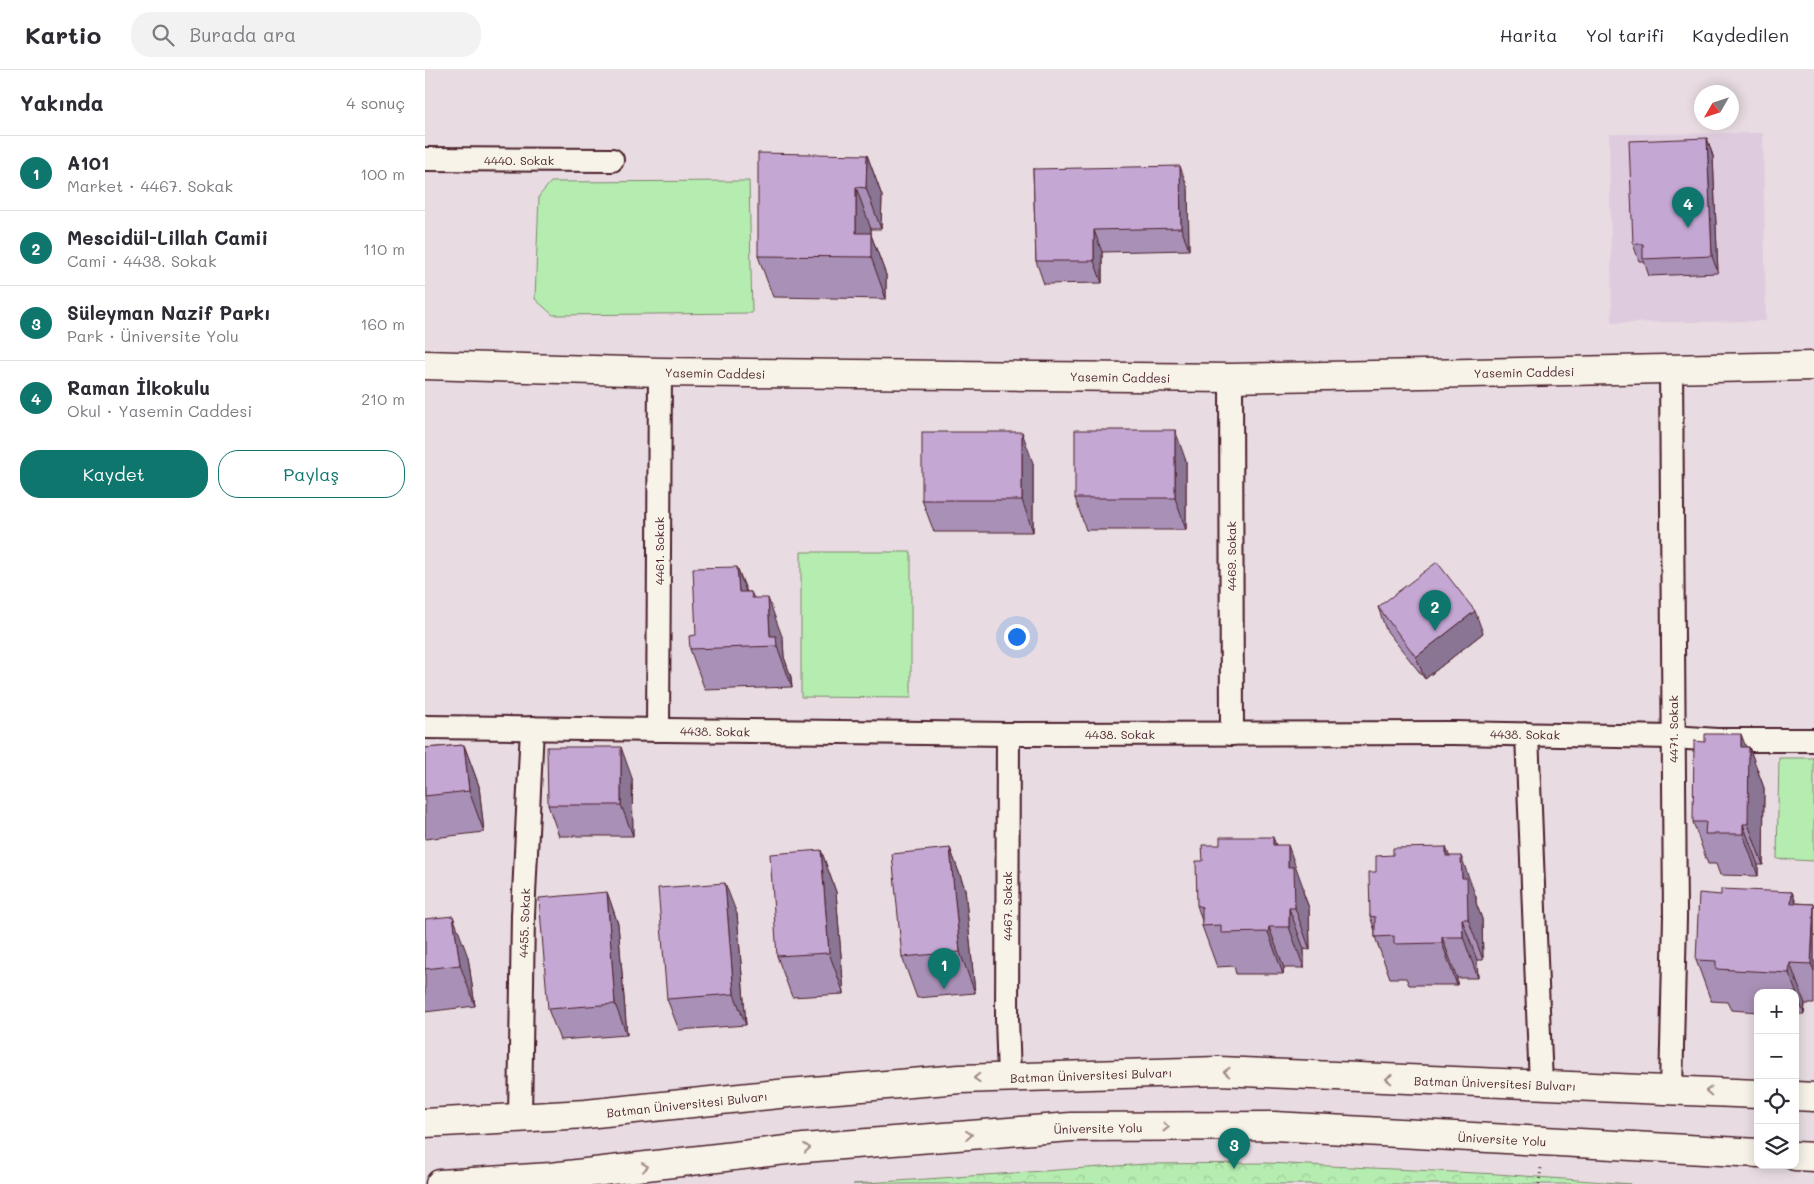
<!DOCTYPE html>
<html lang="tr">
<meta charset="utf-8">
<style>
body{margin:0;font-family:Mali,sans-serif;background:#f2f2f3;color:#2b2b33}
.controls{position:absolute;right:15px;bottom:15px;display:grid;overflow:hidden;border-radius:10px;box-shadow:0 2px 12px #0003}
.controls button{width:45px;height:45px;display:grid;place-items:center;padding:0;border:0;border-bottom:1px solid #e1e1e2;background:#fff;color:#2b2b33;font:25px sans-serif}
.compass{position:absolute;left:1269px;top:15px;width:45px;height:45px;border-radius:50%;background:#fff;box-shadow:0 2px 12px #0003;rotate:231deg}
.you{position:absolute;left:591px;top:566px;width:18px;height:18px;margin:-12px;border:4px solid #fff;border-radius:50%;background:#1a73e8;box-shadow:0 0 0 8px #1a73e833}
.badge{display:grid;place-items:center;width:32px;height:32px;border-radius:50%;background:#0f766e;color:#fff;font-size:16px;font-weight:700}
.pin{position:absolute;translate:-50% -41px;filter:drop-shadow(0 1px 2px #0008)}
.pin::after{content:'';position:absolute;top:26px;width:18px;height:15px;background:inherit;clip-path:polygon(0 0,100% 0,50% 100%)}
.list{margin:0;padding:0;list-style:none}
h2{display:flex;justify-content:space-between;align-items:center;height:65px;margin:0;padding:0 20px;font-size:21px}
h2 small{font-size:16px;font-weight:400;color:#7c7c81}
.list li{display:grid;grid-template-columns:32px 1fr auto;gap:15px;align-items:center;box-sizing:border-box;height:75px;padding:0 20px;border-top:1px solid #e1e1e2}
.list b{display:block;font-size:19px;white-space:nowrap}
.list p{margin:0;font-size:16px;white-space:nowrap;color:#7c7c81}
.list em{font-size:16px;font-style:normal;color:#7c7c81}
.actions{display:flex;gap:10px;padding:15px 20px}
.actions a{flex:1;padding:11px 0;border:1px solid #0f766e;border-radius:20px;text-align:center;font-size:18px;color:#0f766e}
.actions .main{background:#0f766e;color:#fff}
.icon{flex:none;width:28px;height:28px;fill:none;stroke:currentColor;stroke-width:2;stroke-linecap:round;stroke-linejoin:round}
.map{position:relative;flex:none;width:1389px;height:1114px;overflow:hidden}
header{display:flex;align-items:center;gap:30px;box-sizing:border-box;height:70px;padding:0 25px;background:#fff;border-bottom:1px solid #e1e1e2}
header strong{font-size:24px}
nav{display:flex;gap:28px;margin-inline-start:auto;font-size:18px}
.search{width:350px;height:45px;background:#f2f2f3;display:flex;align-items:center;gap:12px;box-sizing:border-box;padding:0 18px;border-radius:20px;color:#7c7c81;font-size:19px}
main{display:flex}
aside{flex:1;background:#fff}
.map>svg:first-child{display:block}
.built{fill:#deccde}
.green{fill:#b5edb0;stroke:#80866e}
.park{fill:url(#park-crowns);stroke:#80866e}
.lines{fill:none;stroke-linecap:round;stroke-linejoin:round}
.street-casing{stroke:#4a1f2b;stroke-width:26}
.secondary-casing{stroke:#4a1f2b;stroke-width:31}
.path{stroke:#4a1f2b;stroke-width:3;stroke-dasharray:1 4;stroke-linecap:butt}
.street{stroke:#f7f3e8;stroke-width:22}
.secondary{stroke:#f7f3e8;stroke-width:28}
.wall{fill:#a990b6;stroke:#4a1f2b}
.shaded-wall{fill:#8a7594;stroke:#4a1f2b}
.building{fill:#c5a7d4;stroke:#4a1f2b}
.oneway{stroke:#a0898a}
.labels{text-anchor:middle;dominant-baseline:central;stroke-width:4;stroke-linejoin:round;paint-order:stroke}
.street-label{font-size:12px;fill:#4a1f2b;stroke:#f7f3e8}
</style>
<header>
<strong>Kartio</strong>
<div class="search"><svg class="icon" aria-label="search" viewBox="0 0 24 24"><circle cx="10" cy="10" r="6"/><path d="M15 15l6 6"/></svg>Burada ara</div>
<nav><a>Harita</a><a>Yol tarifi</a><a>Kaydedilen</a></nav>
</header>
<main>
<aside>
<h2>Yakında<small>4 sonuç</small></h2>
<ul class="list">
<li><span class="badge">1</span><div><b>A101</b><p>Market · 4467. Sokak</p></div><em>100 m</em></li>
<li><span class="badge">2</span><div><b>Mescidül-Lillah Camii</b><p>Cami · 4438. Sokak</p></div><em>110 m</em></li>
<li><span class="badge">3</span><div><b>Süleyman Nazif Parkı</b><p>Park · Üniversite Yolu</p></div><em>160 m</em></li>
<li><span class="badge">4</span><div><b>Raman İlkokulu</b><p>Okul · Yasemin Caddesi</p></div><em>210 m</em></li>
</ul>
<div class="actions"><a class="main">Kaydet</a><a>Paylaş</a></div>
</aside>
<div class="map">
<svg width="1389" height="1114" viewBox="0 0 1389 1114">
<defs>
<pattern id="park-crowns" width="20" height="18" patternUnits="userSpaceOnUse" patternTransform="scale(1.25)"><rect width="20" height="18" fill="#b5edb0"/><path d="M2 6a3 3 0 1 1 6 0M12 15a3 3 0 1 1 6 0" fill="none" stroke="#9dcb98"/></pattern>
</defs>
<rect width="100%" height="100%" fill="#e8dce2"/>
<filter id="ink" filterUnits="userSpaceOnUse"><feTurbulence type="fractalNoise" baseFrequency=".02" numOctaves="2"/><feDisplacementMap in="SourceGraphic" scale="10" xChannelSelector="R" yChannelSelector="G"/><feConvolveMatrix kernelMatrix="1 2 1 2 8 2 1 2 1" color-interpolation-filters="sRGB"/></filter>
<g filter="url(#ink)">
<polygon class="built" points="1338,63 1341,251 1187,253 1184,64"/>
<g class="green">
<polygon points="324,111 327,243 128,245 110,229 114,126 126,112"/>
<polygon points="376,482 486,482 486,628 376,627"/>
<polygon points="1354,688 1389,688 1389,791 1352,789"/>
</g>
<polygon class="park" points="842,1093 1072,1104 1206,1114 428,1114 721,1094"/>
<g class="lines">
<g class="street-casing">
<g id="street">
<polyline points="0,89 187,90"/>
<polyline points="806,308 807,664"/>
<polyline points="0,657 583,664 1029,663 1248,667 1292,670 1389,670"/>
<polyline points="233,660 235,302"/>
<polyline points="583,664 582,948 584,1007"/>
<polyline points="1102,664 1116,1015"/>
<polyline points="1246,1020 1250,847 1246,299"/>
<polyline points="95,1048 98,845 107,658"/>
</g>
</g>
<g class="secondary-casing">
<g id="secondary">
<polyline points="0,295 235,302 806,308 1389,296"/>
<polyline points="1370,1026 1389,1027"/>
<polyline points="0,1053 161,1044 363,1023 535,1009 794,1001 1333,1024"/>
<polyline points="1370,1086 1389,1087"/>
<polyline points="15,1114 126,1107 379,1078 646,1057 849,1056 1333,1083"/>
</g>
</g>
<polyline class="path" points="1114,1114 1116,1097"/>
<use href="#street" class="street"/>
<use href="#secondary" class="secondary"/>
</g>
<g class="wall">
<polygon points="1282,68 1288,86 1293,203 1224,206 1219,191 1214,191 1208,174"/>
<polygon points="442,85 457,126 456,159 446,159 446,165 461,205 461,229 348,227 333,186"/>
<polygon points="608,99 763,119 764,180 677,182 677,213 619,214 611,191"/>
<polygon points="761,391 761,460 661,460 650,428"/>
<polygon points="608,393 608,462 509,462 497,430"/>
<polygon points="312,497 322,522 326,522 329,528 358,569 359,587 366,607 367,617 280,620 265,579 271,565"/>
<polygon points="953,537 1058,563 1000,609 961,560"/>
<polygon points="39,675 54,716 59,762 0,769 0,678"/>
<polygon points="1321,677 1324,677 1339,718 1338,795 1333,795 1333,806 1295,805 1291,794 1283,794 1268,752"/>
<polygon points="207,708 208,766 134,766 123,735"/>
<polygon points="851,775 878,817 878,822 884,838 885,880 879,879 879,898 859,898 858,904 811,904 809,896 792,897 777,856 777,851 772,835"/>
<polygon points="525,778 540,819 550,923 492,928 477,887"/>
<polygon points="396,780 411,822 419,924 367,927 352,886"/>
<polygon points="1024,786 1051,827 1051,833 1057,849 1058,890 1052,890 1053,908 1032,908 1032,915 984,915 981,908 965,908 950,867 950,861 945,846 951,802"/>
<polygon points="182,822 193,854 202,965 135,970 123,939"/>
<polygon points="1367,822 1371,833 1389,834 1389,934 1380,934 1379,944 1370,944 1370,923 1333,923 1333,942 1306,940 1302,932 1286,931 1271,890 1296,825"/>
<polygon points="312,844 321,955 254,960 242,929"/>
<polygon points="0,849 43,887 50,936 0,942"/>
</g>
<g class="shaded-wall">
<polygon points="1282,68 1288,86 1293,203 1287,186"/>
<polygon points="442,85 457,126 456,159 441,118"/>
<polygon points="755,96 763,119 764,180 756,158"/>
<polygon points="431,117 446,159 446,165 461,205 461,229 446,187 431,163"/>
<polygon points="669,160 677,182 677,213 669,191"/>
<polygon points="750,360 761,391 761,460 750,428"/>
<polygon points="597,362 608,393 608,462 597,430"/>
<polygon points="312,497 327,538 314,522"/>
<polygon points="343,528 358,569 359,587 366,607 367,617 352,576 345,566"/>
<polygon points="1050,541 1058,563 1000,609 991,587"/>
<polygon points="1316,664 1324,685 1324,677 1339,718 1338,795 1323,754 1316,677"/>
<polygon points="39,675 54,716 59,762 44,721"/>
<polygon points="196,677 207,708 208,766 196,735"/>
<polygon points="1318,754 1333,795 1333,806 1318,764"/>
<polygon points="848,767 863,808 848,775"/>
<polygon points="863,775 878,817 878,822 884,838 885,880 870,838 863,797"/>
<polygon points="1021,777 1036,818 1021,786"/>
<polygon points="525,778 540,819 550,923 535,882"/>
<polygon points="396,780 411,822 419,924 404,883"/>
<polygon points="1036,786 1051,827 1051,833 1057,849 1058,890 1043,849 1037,808"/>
<polygon points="300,813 312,844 321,955 309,924"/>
<polygon points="182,822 193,854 202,965 190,934"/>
<polygon points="1367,822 1382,863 1366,833"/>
<polygon points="1389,834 1389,902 1386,894"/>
<polygon points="864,838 879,879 879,898 864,857"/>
<polygon points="28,846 43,887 50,936 35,895"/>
<polygon points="1037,849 1052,890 1053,908 1038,867"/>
<polygon points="844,857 859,898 858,904 843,862"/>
<polygon points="1017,867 1032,908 1032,915 1017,873"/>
<polygon points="1365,893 1380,934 1379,944 1364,903"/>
</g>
<g class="building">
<polygon points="1282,68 1287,186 1218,189 1218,174 1208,174 1204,71"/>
<polygon points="333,83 442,85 441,118 431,117 431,163 446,163 446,187 333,186"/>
<polygon points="755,96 756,158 669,160 669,191 611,191 608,99"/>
<rect x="650" y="360" width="100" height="68"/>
<rect x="497" y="362" width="100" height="68"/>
<polygon points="1012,492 1050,541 991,587 953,537"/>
<polygon points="312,497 314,522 326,522 327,528 343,528 345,566 351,566 352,576 265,579 264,566 271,565 268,498"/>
<polygon points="1280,664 1316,664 1316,677 1324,677 1323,754 1318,754 1318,764 1280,764 1281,752 1268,752 1269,671 1280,672"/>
<polygon points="39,675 44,721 0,726 0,678"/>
<polygon points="122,677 196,677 196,735 123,735"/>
<polygon points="795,767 848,767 848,775 863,775 863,797 869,797 870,838 864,838 864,857 844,857 843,862 796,863 796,855 777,856 777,837 772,835 771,791 778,791 777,775 795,775"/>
<polygon points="1021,777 1021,786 1036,786 1037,808 1042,808 1043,849 1037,849 1038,867 1017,867 1017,873 969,874 969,866 950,867 950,847 945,846 944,802 951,802 951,786 968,785 968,778"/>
<polygon points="525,778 535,882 477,887 467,784"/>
<polygon points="396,780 404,883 352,886 345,784"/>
<polygon points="300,813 309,924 242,929 233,818"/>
<polygon points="1296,819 1367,822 1366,833 1389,834 1386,894 1365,893 1364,903 1291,899 1291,891 1271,890 1274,823 1296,825"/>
<polygon points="182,822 190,934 123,939 114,828"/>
<polygon points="28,846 35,895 0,899 0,849"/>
</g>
<defs><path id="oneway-chevron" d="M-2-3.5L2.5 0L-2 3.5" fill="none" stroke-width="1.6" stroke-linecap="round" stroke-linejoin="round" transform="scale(1.25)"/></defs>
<g class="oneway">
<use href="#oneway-chevron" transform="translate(802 1002) rotate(-178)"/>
<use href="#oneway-chevron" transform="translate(552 1008) rotate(178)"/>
<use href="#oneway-chevron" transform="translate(964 1009) rotate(-178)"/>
<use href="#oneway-chevron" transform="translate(1284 1021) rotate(-177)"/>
<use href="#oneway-chevron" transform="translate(741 1057)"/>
<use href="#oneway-chevron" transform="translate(544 1065) rotate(-5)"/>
<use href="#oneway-chevron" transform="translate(382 1078) rotate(-5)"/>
<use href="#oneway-chevron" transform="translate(220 1097) rotate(-7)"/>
</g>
</g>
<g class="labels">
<g class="street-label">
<text x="94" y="90">4440. Sokak</text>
<text transform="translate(1099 302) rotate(-1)">Yasemin Caddesi</text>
<text transform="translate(290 303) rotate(1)">Yasemin Caddesi</text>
<text transform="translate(695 307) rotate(1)">Yasemin Caddesi</text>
<text transform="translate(234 481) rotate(-90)">4461. Sokak</text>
<text transform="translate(806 486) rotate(-90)">4469. Sokak</text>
<text transform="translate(1248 659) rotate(-90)">4471. Sokak</text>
<text transform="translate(290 661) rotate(1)">4438. Sokak</text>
<text x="695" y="664">4438. Sokak</text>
<text transform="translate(1100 664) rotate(1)">4438. Sokak</text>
<text transform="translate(582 836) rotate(-90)">4467. Sokak</text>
<text transform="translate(99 853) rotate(-88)">4455. Sokak</text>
<text transform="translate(666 1005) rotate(-2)">Batman Üniversitesi Bulvarı</text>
<text transform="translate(1070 1013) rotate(2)">Batman Üniversitesi Bulvarı</text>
<text transform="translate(262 1034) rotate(-6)">Batman Üniversitesi Bulvarı</text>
<text transform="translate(673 1058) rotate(-1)">Üniversite Yolu</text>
<text transform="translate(1077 1069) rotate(3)">Üniversite Yolu</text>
</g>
</g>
</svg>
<div class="controls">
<button>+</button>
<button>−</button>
<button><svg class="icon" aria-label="locate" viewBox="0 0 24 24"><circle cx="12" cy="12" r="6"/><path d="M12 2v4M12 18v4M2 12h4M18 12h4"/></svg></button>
<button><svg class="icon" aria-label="layers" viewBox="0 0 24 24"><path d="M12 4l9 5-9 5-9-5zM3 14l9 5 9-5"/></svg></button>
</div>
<svg class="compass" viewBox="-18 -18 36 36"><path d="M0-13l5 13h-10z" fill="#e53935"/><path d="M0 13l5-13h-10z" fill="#7c7c81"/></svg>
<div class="you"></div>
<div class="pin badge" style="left:519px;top:919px">1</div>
<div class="pin badge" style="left:1010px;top:561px">2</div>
<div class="pin badge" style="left:809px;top:1099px">3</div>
<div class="pin badge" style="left:1263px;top:158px">4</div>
</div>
</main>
